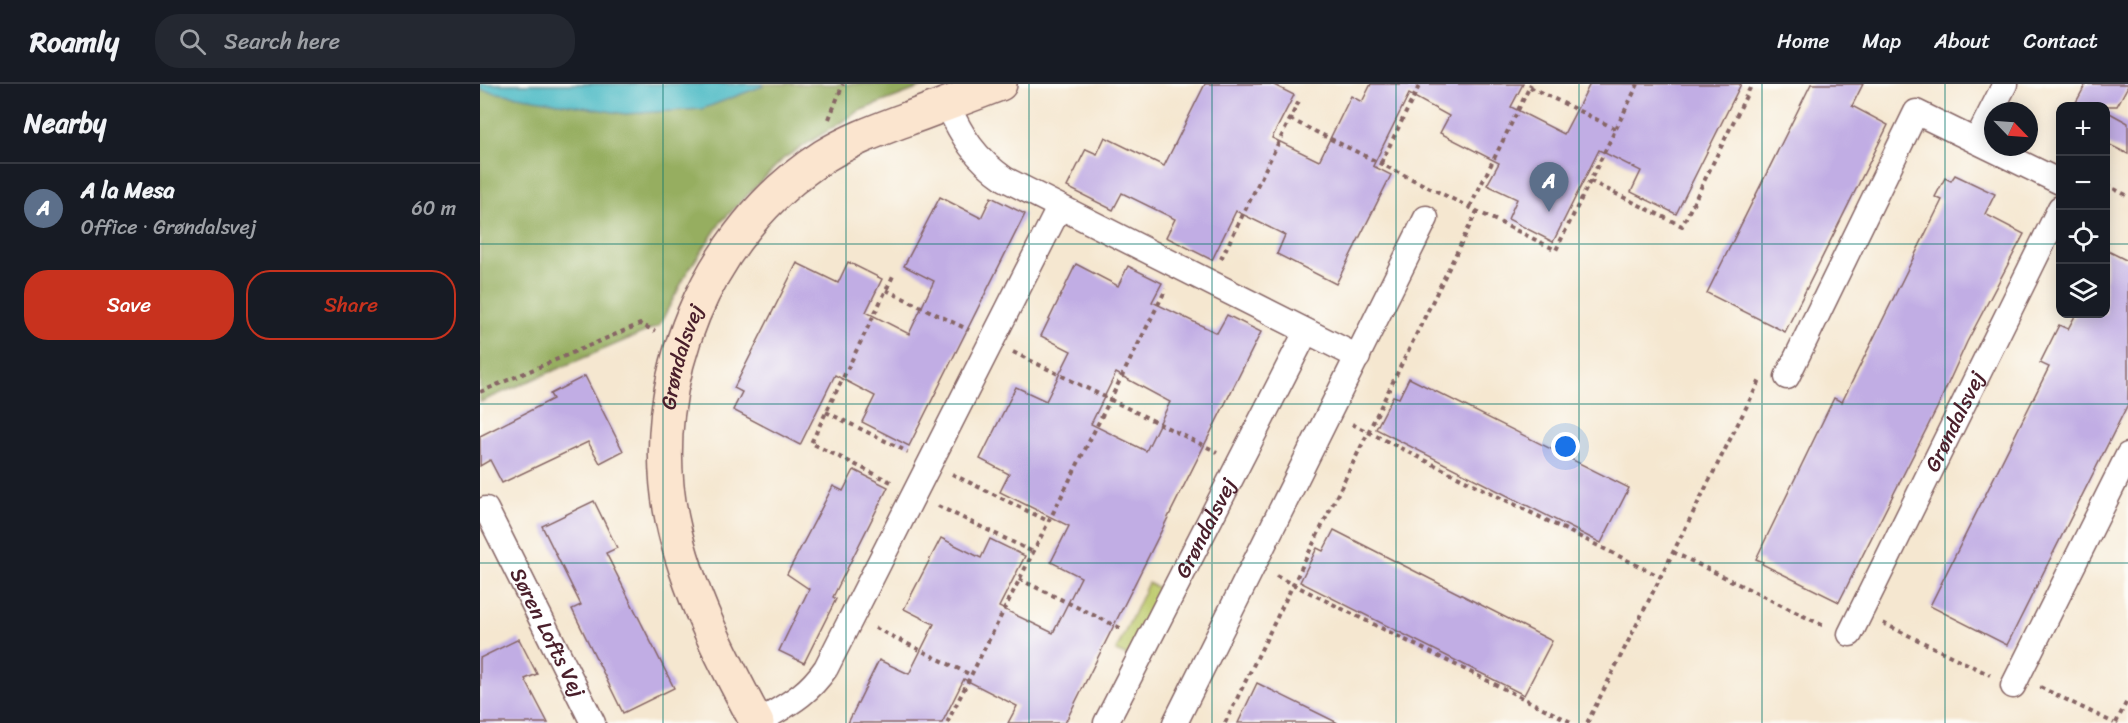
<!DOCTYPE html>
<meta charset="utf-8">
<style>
body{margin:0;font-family:Sriracha,sans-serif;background:#242831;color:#f1f3f6}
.controls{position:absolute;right:18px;top:18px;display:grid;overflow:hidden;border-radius:12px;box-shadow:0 3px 15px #0003}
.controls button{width:54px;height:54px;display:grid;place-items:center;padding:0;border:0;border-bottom:2px solid #363941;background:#171b24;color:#f1f3f6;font:30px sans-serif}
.compass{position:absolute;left:1504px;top:18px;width:54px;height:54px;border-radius:50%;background:#171b24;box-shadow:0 3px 15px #0003;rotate:115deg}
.you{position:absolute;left:1086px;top:363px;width:21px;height:21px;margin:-15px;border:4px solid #fff;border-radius:50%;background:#1a73e8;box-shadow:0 0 0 9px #1a73e833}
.badge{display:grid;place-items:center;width:39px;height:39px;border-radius:50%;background:#c8321e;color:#fff;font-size:20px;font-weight:700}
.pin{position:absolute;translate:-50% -50px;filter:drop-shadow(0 2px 3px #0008)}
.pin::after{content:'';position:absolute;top:32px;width:21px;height:18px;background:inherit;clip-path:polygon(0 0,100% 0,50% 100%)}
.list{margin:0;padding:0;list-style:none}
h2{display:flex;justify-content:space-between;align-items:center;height:78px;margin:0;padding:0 24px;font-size:26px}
h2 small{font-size:20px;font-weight:400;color:#9ea1a6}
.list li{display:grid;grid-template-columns:39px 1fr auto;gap:18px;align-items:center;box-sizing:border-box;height:90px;padding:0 24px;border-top:2px solid #363941}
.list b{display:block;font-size:22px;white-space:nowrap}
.list p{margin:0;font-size:20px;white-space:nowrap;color:#9ea1a6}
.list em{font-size:20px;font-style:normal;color:#9ea1a6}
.actions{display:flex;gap:12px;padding:18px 24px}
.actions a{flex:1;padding:14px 0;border:2px solid #c8321e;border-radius:24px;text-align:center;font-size:21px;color:#c8321e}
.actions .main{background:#c8321e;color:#fff}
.icon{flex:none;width:33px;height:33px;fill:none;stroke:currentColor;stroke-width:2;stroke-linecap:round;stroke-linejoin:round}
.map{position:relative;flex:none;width:1648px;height:639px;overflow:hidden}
header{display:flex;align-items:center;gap:36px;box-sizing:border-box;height:84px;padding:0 30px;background:#171b24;border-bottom:2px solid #363941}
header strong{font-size:28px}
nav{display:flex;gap:33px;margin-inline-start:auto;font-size:21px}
.search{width:420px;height:54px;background:#242831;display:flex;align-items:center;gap:15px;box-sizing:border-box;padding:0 21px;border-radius:24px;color:#9ea1a6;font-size:22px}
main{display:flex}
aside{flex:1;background:#171b24}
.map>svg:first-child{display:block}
.green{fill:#bdca6c;stroke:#84744c;stroke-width:1.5}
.forest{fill:#96ae60;stroke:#706646;stroke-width:1.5}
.water{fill:#4cbac5;stroke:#4b6c78;stroke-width:1.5}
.building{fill:#c1ade4;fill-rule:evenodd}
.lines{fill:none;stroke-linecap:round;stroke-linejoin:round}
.street-casing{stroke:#866565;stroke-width:27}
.secondary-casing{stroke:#866565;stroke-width:36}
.path{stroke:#866565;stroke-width:4;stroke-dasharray:4.5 4.5;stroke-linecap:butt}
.street{stroke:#fff;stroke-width:24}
.secondary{stroke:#fbe5cf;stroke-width:33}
.grid{fill:none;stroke:#0f766e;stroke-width:1.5;stroke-opacity:0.55}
.labels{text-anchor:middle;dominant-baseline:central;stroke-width:6;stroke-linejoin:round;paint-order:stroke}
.street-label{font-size:21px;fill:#4a1f2b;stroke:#fdfcf7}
</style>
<header>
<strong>Roamly</strong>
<div class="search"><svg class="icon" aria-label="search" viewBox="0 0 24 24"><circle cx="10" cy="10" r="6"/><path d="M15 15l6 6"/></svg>Search here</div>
<nav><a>Home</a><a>Map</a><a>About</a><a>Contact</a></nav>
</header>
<main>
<aside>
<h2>Nearby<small></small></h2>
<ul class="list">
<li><span class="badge" style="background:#5c6f8a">A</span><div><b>A la Mesa</b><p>Office · Grøndalsvej</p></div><em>60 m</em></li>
</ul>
<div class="actions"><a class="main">Save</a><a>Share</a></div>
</aside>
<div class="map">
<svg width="1648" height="639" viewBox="0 0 1648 639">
<rect width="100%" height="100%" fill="#fdfcf7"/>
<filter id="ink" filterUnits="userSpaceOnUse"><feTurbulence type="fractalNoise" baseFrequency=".0167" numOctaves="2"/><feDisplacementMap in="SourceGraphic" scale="12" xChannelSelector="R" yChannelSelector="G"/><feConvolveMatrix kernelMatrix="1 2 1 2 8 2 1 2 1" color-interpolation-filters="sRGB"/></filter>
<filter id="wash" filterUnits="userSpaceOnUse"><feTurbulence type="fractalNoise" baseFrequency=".008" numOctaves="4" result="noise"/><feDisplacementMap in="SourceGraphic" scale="24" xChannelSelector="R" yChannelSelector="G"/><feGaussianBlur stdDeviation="1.35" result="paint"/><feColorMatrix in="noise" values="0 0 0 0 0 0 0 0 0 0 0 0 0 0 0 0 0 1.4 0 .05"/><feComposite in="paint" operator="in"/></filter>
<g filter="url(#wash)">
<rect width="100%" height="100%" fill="#f5e7d0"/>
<polygon class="green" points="668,499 687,508 654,575 636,567"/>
<polygon class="forest" points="0,0 450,0 379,27 304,74 241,138 208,187 179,242 0,318"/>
<polygon class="water" points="0,0 283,0 283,2 222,25 145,30 0,6"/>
<g id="blocks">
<g class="building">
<polygon points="725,0 792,0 814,11 792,54 839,77 871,12 882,18 891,0 1043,0 1031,23 1084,50 1110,0 1261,0 1196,130 1151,108 1161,87 1119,66 1073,158 1028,135 1037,115 1007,101 1019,79 960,49 969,32 929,10 893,82 911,91 856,200 797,170 805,151 756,127 732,176 686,153 695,135 642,109 633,126 587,103 606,65 617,70 625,53 684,82"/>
<polygon points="1331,0 1383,0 1372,22 1408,41 1305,248 1227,209"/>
<polygon points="1606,0 1648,0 1648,2 1637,22 1594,22"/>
<polygon points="1626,27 1648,39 1648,70 1626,59"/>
<polygon points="1475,91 1515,110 1505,130 1544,150 1487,258 1457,324 1359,518 1282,480 1283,478 1276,475 1354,314 1362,318 1462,116 1455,113 1465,94 1471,97"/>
<polygon points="460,113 501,134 511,113 545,130 429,362 382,338 395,312 355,291 320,361 253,326 262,308 254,304 317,179 358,199 368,178 402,195 386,228 429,250 454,197 424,182"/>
<polygon points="1626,166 1648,177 1648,320 1527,561 1450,522 1569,283 1560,279 1579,241 1588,245 1596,230 1626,230"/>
<path d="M 596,180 L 638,202 L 648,182 L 682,199 L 672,218 L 737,249 L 747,231 L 781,248 L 585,639 L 528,639 L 537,622 L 484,595 L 462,639 L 368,639 L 399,576 L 429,590 L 454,540 L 424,525 L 461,454 L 501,474 L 510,455 L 545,472 L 519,523 L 573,549 L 601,493 L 571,478 L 589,442 L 520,408 L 529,390 L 500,375 L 536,303 L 566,317 L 591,267 L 561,252 ZM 636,289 L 690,318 L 666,367 L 611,340 Z"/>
<polygon points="105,292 143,367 120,379 108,358 22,399 10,376 0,382 0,352 73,315 70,310"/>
<polygon points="929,294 1149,404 1121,459 896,345 913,312 919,314"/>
<polygon points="374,386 408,403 353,513 356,515 324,579 299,567 329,505 307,490 353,402 363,407"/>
<polygon points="114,417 137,464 126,469 194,604 143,629 92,525 101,521 62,442"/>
<polygon points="854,446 1072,557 1044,611 820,498 837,464 843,467"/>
<polygon points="39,555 57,590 45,595 68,639 0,639 0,574"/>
<polygon points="777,599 858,639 758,639"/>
</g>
</g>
</g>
<g filter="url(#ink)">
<use href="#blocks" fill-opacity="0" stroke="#866565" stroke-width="1.5"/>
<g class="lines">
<g class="street-casing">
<g id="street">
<path d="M 467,20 C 482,53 495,74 525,95 L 878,273"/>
<polyline points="1496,57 1525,0"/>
<polyline points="1307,293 1436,28 1580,98"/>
<path id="s1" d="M 6,425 L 113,639"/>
<path id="s2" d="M 1370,550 L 1580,124"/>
<polyline points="1533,602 1648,371"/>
<path d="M 277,639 C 306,621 326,613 346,584 L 579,124"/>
<path id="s3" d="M 626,639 L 826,248"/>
<polyline points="695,639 946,134"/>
</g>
</g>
<g class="secondary-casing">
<g id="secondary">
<path id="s4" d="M 277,639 C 242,574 207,507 192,435 C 164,298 227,147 344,72 C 370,56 398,46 427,35 C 458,23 489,12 520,0"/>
</g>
</g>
<g class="path">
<polyline points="1050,3 1136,45"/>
<polyline points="349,35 363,0"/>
<polyline points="810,35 1076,166 1158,0"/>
<polyline points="901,79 940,0"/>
<polyline points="1110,97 1202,142 1272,0"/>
<polyline points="1626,101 1648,112"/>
<polyline points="990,123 1051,0"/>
<polyline points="741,175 819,17"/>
<polyline points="406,206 489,246"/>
<polyline points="533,268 737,368"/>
<polyline points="0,308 160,240 175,247"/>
<polyline points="346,328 428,368"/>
<polyline points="872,340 1181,493"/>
<polyline points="472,390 568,437"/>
<polyline points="411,398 331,359 413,192"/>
<polyline points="458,422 553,468"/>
<polyline points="1193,468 1346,543"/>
<polyline points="796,492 1093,639"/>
<polyline points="539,495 642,545 641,547"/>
<polyline points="1403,539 1510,591"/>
<polyline points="395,544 491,591"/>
<polyline points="1560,603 1634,639"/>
<polyline points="467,639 686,205"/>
<polyline points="745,639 997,127"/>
<polyline points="1107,639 1281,294"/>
<polyline points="1636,639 1648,615"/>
</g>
<use href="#street" class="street"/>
<use href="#secondary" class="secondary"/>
</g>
</g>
<path class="grid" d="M 183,0 L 183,639M 366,0 L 366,639M 549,0 L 549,639M 732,0 L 732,639M 916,0 L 916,639M 1099,0 L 1099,639M 1282,0 L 1282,639M 1465,0 L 1465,639M 0,160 L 1580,160M 1626,160 L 1648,160M 0,320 L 1648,320M 0,479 L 1648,479"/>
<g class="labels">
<g class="street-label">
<text stroke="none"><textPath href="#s4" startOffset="386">Grøndalsvej</textPath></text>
<text stroke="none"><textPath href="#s2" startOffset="237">Grøndalsvej</textPath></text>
<text stroke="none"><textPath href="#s3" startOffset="219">Grøndalsvej</textPath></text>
<text stroke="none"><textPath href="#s1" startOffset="138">Søren Lofts Vej</textPath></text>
</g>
</g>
</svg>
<div class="controls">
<button>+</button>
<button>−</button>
<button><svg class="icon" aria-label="locate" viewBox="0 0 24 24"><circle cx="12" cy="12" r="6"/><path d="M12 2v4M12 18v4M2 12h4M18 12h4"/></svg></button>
<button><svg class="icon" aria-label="layers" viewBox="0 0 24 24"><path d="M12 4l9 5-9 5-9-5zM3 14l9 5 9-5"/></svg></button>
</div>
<svg class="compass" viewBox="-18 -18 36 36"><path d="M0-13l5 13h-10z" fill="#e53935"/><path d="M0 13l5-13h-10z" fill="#9ea1a6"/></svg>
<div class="you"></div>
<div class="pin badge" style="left:1069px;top:128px;background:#5c6f8a">A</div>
</div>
</main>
